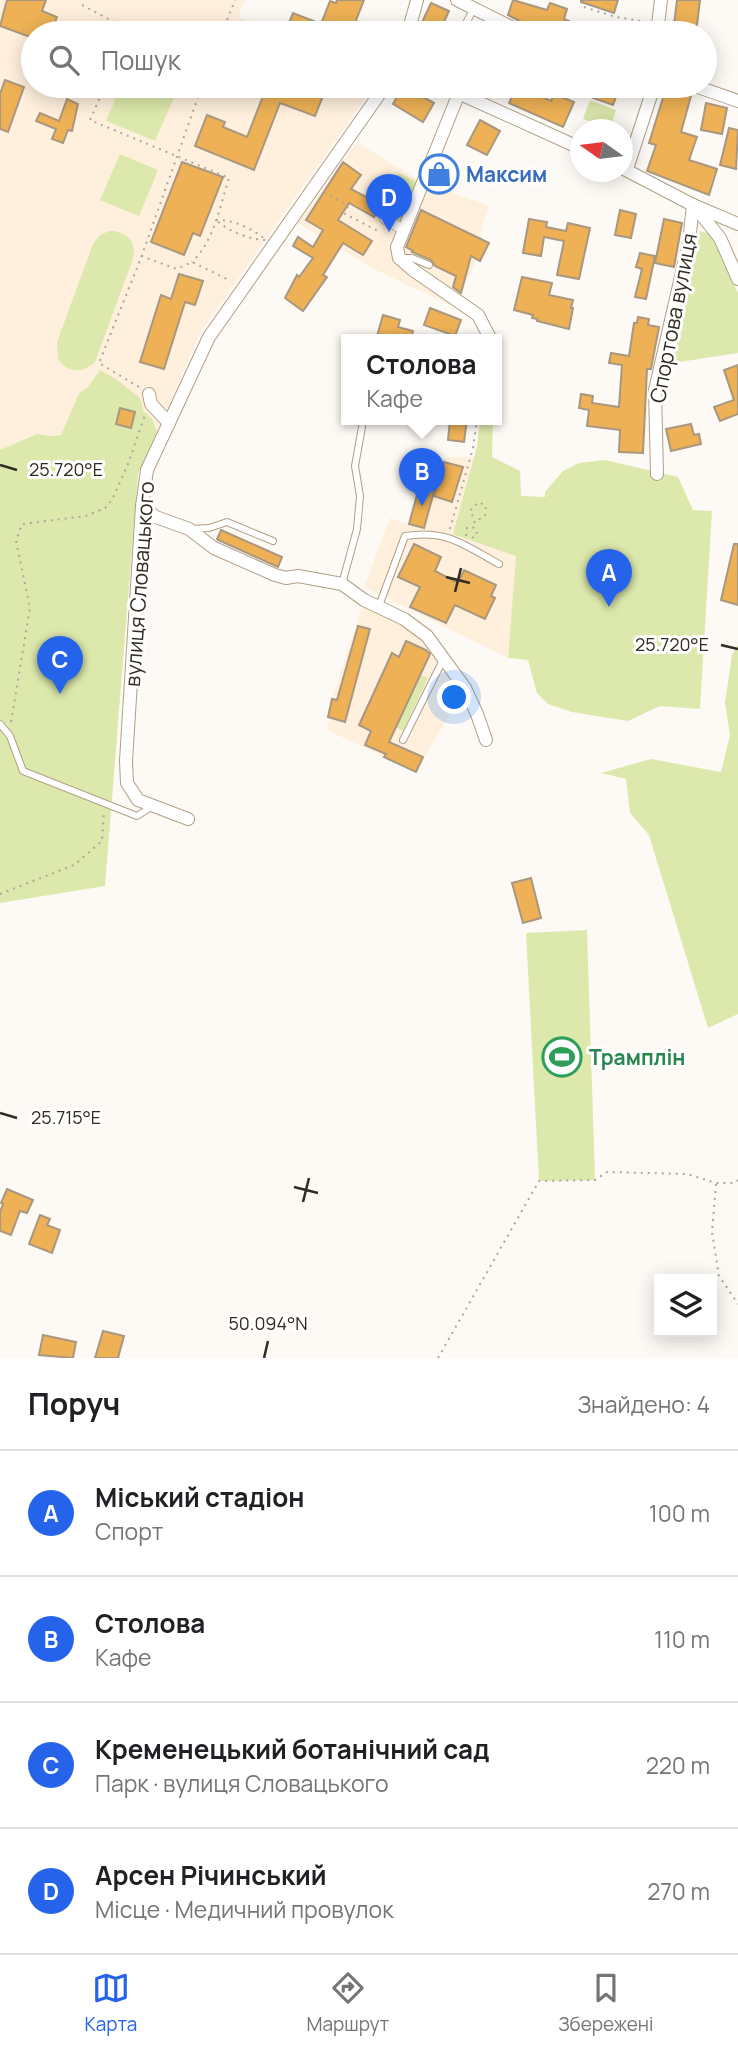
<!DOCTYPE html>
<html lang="uk">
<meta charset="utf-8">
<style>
body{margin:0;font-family:Manrope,sans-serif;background:#f6f6f6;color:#202124}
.controls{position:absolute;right:21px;bottom:21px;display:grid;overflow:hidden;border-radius:0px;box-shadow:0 4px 18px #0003}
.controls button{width:63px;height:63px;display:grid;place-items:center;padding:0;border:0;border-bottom:2px solid #e0e0e0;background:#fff;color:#202124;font:35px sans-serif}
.compass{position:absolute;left:570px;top:119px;width:63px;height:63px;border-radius:50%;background:#fff;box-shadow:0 4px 18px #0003;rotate:284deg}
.you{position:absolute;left:455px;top:698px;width:24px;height:24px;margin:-18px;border:5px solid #fff;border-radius:50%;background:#1a73e8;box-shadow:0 0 0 10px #1a73e833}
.badge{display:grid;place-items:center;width:46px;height:46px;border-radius:50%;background:#2563eb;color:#fff;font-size:23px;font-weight:700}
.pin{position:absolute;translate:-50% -58px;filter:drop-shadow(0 2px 4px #0008)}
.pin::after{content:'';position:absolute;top:37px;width:24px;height:21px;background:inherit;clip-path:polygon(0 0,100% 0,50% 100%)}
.popup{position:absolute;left:341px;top:334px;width:161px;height:91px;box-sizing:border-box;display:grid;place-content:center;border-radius:0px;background:#fff;filter:drop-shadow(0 2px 5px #0005);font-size:23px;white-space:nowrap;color:#757577}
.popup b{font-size:26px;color:#202124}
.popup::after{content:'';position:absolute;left:50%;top:100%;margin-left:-14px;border:14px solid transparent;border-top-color:#fff}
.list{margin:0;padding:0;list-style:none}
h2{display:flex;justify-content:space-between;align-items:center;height:91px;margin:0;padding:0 28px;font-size:30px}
h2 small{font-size:23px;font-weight:400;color:#757577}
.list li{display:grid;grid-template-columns:46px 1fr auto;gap:21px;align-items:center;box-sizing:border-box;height:126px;padding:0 28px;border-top:2px solid #e0e0e0}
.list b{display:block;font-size:26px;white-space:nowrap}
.list p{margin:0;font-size:23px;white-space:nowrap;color:#757577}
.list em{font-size:23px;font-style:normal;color:#757577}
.icon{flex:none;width:38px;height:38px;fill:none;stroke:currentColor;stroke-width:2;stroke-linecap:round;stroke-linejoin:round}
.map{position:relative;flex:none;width:738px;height:1358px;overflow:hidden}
.search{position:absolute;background:#fff;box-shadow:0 4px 18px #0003;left:21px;right:21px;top:21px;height:77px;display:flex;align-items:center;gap:18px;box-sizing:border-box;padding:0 24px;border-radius:38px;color:#757577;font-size:26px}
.sheet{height:595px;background:#fff}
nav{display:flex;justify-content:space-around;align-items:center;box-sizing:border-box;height:98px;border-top:2px solid #e0e0e0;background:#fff;font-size:19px;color:#757577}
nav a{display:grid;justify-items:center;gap:4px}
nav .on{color:#2563eb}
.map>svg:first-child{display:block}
.built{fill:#fff0dd}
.green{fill:#dde9ac}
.building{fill:#eeb155;stroke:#a9977f;stroke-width:2}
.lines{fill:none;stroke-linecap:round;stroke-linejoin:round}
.service-casing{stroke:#b19f86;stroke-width:8}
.pedestrian-casing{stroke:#b19f86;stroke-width:11}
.minor-casing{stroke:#b19f86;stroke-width:14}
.path{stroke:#aca7a0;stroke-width:2;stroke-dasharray:2 5;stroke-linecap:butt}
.service{stroke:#fff;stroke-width:6}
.pedestrian{stroke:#fff;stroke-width:10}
.minor{stroke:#fff;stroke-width:12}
.ticks{fill:none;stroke:#322b21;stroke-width:2.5}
.labels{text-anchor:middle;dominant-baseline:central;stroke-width:6;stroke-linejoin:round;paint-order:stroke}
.shop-label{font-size:21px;font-weight:bold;fill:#366cbe;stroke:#fff;text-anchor:start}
.street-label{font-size:21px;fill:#322b21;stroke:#fff}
.leisure-label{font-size:21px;font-weight:bold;fill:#27864d;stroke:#fff;text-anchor:start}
.ticks-label{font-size:18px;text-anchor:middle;fill:#322b21;stroke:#fff;stroke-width:6;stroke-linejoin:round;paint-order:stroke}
</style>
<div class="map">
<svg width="738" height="1358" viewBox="0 0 738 1358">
<rect width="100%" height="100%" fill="#fdf9f4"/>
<g class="built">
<polygon points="0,0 245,0 238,17 279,33 33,33 33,86 374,86 200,333 157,432 152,418 144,412 140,398 100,370 87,388 79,393 61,435 50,436 37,434 0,450"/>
<polygon points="357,142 416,179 489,206 480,234 484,244 454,307 374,269 298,223"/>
<polygon points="447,457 492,457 520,471 521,496 508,658 364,587 390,518 409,525 420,484"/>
<polygon points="364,600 427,636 465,688 416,772 327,730 332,699"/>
</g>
<g class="green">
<polygon points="121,86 179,86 155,141 106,121"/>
<polygon points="590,100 616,110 610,128 583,119"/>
<polygon points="120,154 158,170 139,216 100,200"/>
<polygon points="398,173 420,183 404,222 381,213"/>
<path d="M 109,231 C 127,231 137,242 133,259 L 95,362 C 82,374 68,373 58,359 L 57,342 L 93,244 L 100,235 Z"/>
<polygon points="700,231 711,234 738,293 738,353 673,363"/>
<polygon points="100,370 116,379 140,398 144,412 152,418 157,432 138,474 105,886 0,903 0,450 37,434 50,436 61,435 79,393 87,388"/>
<polygon points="480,420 493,420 492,457 520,471 521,496 545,497 545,492 563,471 579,463 605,460 678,477 693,510 712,511 700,709 660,706 628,721 572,712 548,704 537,693 528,660 508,658 516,556 453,534 477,446"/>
<polygon points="738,644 738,1014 708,1028 649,835 630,813 626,779 601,773 651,759 721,772 730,735 725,703 732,655"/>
<polygon points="421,675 428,678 403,731 396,727"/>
<polygon points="587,930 595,1180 539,1181 526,933"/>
</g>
<g class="building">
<polygon points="7,0 46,0 42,11 57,17 51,33 33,33 33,38 0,26"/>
<polygon points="337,0 364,0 351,33 285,33 293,13 321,24 330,1 336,3"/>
<polygon points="513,0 547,10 550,3 567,9 564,19 569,21 564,33 533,33 535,29 508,15"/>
<polygon points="581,0 618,0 614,13 581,2"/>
<polygon points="677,0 700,0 696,33 673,33"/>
<polygon points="431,3 449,11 439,33 417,33"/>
<polygon points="75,22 100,33 70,33"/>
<polygon points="610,23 643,27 642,33 609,33"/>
<polygon points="5,80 24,87 8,132 0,129 0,94"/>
<polygon points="267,86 327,86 315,116 280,103 254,170 195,146 207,115 225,122 223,127 247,137"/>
<polygon points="403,86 434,103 423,122 393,104"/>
<polygon points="517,86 551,101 554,94 574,102 563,127 509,103"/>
<polygon points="598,86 620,86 613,105 593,98"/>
<polygon points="666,88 691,96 681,132 697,137 689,160 717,169 709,195 647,171 656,145 649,143"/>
<polygon points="67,99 78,104 72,131 68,130 63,143 52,139 56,129 36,121 40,113 59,121"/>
<polygon points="706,103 727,108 722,134 701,130"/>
<polygon points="480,120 500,131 487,155 467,145"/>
<polygon points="729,128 738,130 736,169 720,165"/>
<polygon points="182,162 223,177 200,236 193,233 184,255 151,242"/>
<polygon points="343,162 361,175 351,189 381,205 374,217 349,203 338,220 372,241 363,255 343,243 323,275 327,277 303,311 285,298 297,275 299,277 313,258 293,246 298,237 313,247 323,230 306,220"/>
<polygon points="440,163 452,168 443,187 433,182"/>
<polygon points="421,210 489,243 480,261 471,256 461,293 453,287 456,276 435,266 431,260 412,252 413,251 406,247"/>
<polygon points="620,210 636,214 631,238 615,235"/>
<polygon points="529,219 547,222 546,227 566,231 568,223 590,228 579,279 557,275 564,241 544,237 541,256 523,253"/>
<polygon points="664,219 682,223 674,267 655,263"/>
<polygon points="640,253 655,256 646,299 635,297 642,269 636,267"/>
<polygon points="179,274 203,281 195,305 185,302 164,369 140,362 161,295 171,299"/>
<polygon points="522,277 552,283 549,295 573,300 571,308 573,308 569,329 537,321 537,319 532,318 533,315 514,310"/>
<polygon points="430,308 461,320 455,336 424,325"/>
<polygon points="383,315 400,320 398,327 413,331 411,340 376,340"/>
<polygon points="638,317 649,319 648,325 659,327 651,369 647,369 643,453 619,452 620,430 587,426 589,410 579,408 581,394 593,396 592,403 619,407 622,365 609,363 611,353 629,356 634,323 637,323"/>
<polygon points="738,365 738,414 720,421 714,407 734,400 724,370"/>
<polygon points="120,408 135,412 131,428 116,424"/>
<polygon points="450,420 467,420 464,442 448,440"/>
<polygon points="691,424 694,435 699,434 701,444 671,451 666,429"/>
<polygon points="444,462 463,467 452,502 434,496"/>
<polygon points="420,484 435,488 424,528 409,524"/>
<polygon points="221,530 282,557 278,567 218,540 217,539"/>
<polygon points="414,544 441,557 435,571 458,583 464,570 496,585 491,596 495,598 485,619 455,605 446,623 410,607 420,587 398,577"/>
<polygon points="734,544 738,544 738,605 721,600"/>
<polygon points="358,626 370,629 345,722 328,717 332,699 337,700"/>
<polygon points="406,641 426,650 430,654 389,742 423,757 416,772 384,757 386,754 365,745 371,731 359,725 392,653 399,657"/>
<polygon points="531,878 541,918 523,923 512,883"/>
<polygon points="7,1189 33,1200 27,1213 20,1211 11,1235 0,1231 0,1212 3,1204 1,1203"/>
<polygon points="40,1215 50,1219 47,1225 60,1230 52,1253 29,1244"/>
<polygon points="103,1331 124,1336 118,1358 95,1358"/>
<polygon points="43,1335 76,1342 73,1358 39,1355"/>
</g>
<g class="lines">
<g class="service-casing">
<g id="service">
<polyline points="445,33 446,33"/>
<polyline points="461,33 474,8"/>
<polyline points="401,258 412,258 429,265"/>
<polyline points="191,529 209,528 227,522 273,541"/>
<polyline points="342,584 357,529 360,496 355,466 362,427"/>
<path d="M 379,606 L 405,536 C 447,529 464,545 499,564"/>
<polyline points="0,724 10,736 23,771 137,816 151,807"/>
<polyline points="403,740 443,660"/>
</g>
</g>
<g class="pedestrian-casing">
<polyline id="pedestrian" points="385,219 404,230"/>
</g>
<g class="minor-casing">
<g id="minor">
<polyline points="457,0 523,33"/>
<polyline points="408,33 417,0"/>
<polyline points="657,33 661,0"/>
<polyline points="443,86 580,148"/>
<polyline points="695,86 738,101"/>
<polyline points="459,93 397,247 399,258 413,270 478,315 491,340"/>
<polyline points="622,168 693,205 738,224"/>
<polyline points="627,169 654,86"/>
<polyline points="696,208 720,238 738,279"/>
<polyline points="149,394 151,404 169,423"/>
<polyline points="657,474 655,390 689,242 693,205"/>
<polyline points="142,506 156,517 189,529 214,548 275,575 286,578 298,576 342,584 364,600 404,619 427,636 465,688 477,714 486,740"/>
<polyline points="188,819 138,800 127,783 126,761 142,506 147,470 209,337 385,86"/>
</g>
</g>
<g class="path">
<polyline points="82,5 135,33"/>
<polyline points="584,7 616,17 647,22"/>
<polyline points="222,33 235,0"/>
<path d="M 105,86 L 90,120 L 229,178 C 220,206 214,241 192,262"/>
<polyline points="675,86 684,89"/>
<polyline points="324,192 348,206 345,214 378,231 379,230"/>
<path d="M 216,220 C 232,219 254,229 266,240 C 250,240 228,231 216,220 Z"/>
<polyline points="141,256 177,269 192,262 231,281"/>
<polyline points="139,387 99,363 141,258 202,86"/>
<polyline points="450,529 473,448 477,420"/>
<polyline points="466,536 467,527 472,527"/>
<polyline points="472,538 477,535 476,529 472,527 476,519 481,519 485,515 486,506 479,502 472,508 470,513 476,519"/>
<polyline points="11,722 30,608 16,541 22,524 86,516 105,508 112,500 128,464 145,415"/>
<polyline points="0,894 74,865 102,841 104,812"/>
<polyline points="716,1184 712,1232 719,1276 738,1304"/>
<polyline points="438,1358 539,1181 595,1180 607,1172 687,1174 716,1183 735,1183 738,1180"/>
</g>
<use href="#service" class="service"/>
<use href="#pedestrian" class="pedestrian"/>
<use href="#minor" class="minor"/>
</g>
<path class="ticks" d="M 0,465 L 17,470M 446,577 L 470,583M 455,592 L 461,568M 721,645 L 738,649M 0,1113 L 17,1118M 294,1187 L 318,1193M 303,1202 L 309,1178M 264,1358 L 268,1341"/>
<defs>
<g id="shop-ring" transform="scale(2.0125)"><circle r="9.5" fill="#fff" stroke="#3f7fe0" stroke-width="1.5"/><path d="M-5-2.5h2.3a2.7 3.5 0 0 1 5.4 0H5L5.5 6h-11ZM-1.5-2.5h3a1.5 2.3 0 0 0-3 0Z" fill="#3f7fe0"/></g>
<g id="stadium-ring" transform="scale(2.0125)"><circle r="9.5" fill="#fff" stroke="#2e9e5b" stroke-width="1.5"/><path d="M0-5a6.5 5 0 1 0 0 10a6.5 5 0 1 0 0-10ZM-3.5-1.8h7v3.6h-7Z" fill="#2e9e5b"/></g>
</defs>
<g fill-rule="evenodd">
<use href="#shop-ring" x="439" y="174"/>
<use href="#stadium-ring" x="562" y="1057"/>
</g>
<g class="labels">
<g class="shop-label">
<text x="466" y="174">Максим</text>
</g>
<g class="street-label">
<text transform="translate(673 318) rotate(-79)">Спортова вулиця</text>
<text transform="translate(139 584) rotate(-86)">вулиця Словацького</text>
</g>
<g class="leisure-label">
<text x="589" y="1057">Трамплін</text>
</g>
</g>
<g class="ticks-label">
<text x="66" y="476">25.720°E</text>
<text x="672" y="651">25.720°E</text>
<text x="66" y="1124">25.715°E</text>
<text x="268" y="1330">50.094°N</text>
</g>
</svg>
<div class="controls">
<button><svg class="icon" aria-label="layers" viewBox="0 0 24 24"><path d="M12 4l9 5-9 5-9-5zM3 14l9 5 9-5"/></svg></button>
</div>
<svg class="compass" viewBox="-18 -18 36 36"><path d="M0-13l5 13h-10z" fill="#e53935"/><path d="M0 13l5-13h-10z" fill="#757577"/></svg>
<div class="you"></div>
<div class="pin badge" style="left:609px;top:607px">A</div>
<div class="pin badge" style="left:422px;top:506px">B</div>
<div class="popup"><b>Столова</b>Кафе</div>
<div class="pin badge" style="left:60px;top:694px">C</div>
<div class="pin badge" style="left:389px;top:232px">D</div>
<div class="search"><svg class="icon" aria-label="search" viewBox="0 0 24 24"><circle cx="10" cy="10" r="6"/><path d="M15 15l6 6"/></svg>Пошук</div>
</div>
<section class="sheet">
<h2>Поруч<small>Знайдено: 4</small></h2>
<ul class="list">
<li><span class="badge">A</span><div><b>Міський стадіон</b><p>Спорт</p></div><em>100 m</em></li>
<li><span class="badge">B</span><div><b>Столова</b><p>Кафе</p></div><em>110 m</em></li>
<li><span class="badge">C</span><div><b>Кременецький ботанічний сад</b><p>Парк · вулиця Словацького</p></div><em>220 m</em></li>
<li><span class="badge">D</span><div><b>Арсен Річинський</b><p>Місце · Медичний провулок</p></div><em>270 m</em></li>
</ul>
</section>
<nav>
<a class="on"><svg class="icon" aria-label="map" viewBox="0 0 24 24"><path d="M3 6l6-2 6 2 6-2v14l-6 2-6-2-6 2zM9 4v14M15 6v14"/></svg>Карта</a>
<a><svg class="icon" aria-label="directions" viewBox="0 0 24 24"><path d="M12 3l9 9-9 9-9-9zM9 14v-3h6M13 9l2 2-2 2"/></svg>Маршрут</a>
<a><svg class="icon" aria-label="saved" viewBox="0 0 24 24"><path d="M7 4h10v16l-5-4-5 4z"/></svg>Збережені</a>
</nav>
